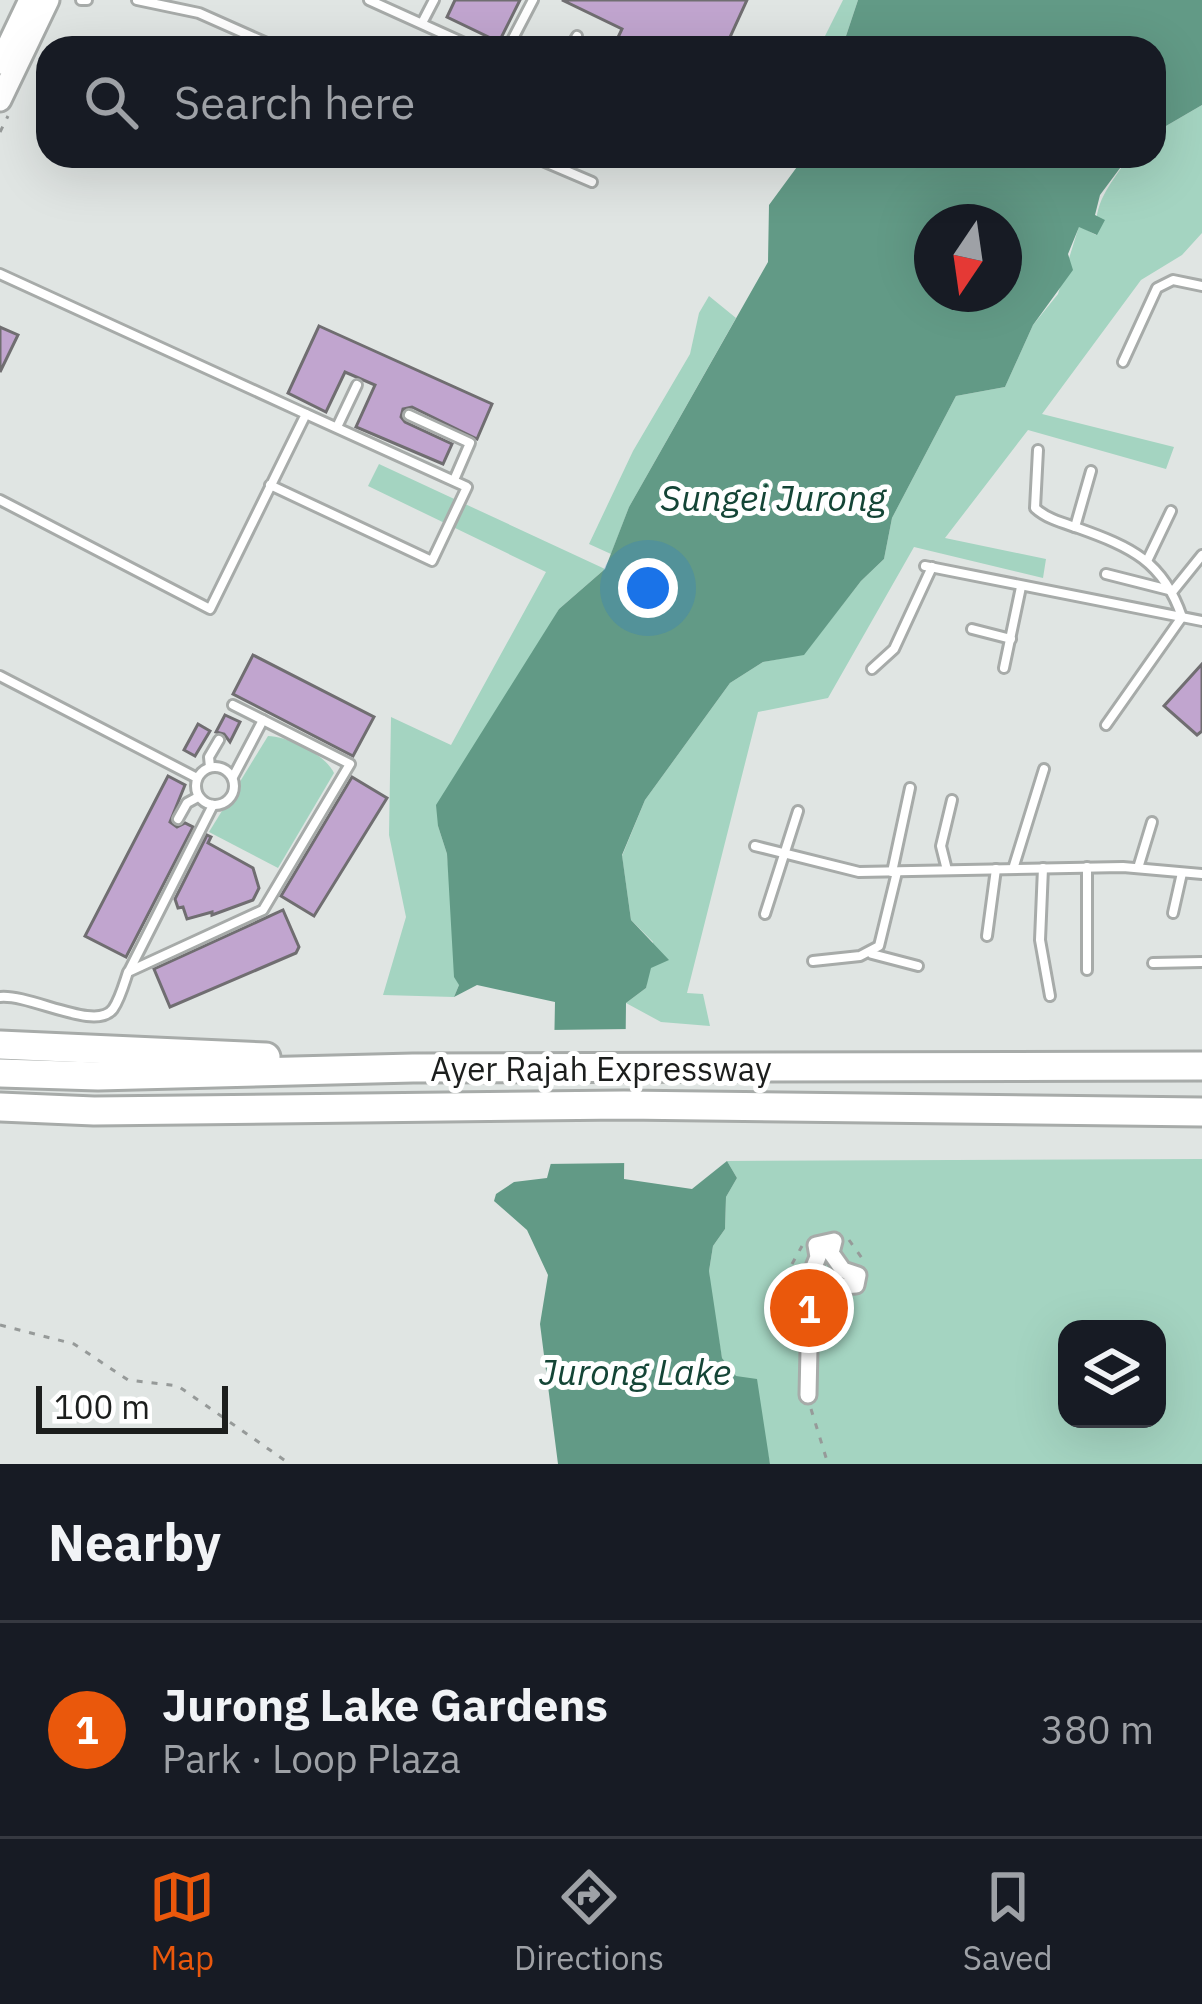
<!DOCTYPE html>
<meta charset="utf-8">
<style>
body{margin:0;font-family:"IBM Plex Sans",sans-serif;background:#242831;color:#f1f3f6}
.controls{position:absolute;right:36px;bottom:36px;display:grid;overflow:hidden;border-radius:24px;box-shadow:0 12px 48px #0002}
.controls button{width:108px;height:108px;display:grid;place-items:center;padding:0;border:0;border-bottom:3px solid #363941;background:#171b24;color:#f1f3f6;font:60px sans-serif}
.compass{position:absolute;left:914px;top:204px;width:108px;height:108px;border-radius:50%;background:#171b24;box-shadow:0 12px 48px #0002;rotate:193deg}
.scale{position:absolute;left:36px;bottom:30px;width:192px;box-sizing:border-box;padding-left:12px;border:6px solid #1c1e1d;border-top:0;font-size:33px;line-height:42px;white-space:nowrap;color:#1c1e1d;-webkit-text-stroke:9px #fff;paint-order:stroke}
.you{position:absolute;left:648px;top:588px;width:42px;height:42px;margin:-30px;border:9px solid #fff;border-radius:50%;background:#1a73e8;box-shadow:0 0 0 18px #1a73e833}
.badge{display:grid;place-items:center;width:78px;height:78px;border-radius:50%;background:#ea580c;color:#fff;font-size:39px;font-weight:700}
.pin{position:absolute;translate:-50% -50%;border:6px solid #fff;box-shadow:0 3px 12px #0006}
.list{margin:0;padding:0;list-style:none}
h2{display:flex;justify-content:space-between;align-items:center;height:156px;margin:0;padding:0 48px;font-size:51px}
h2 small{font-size:39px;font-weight:400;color:#9ea1a6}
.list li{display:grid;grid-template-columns:78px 1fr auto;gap:36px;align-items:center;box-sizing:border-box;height:216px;padding:0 48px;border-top:3px solid #363941}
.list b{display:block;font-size:45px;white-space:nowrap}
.list p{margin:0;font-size:39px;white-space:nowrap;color:#9ea1a6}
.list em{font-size:39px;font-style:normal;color:#9ea1a6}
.icon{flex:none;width:66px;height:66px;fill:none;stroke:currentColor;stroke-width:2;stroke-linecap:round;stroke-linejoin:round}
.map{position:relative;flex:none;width:1202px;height:1464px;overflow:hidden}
.search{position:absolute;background:#171b24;box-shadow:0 12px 48px #0002;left:36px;right:36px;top:36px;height:132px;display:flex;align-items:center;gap:30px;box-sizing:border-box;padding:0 42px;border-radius:36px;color:#9ea1a6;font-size:45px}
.sheet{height:372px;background:#171b24}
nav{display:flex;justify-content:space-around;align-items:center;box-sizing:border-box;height:168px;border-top:3px solid #363941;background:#171b24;font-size:33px;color:#9ea1a6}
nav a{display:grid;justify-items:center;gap:6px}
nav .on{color:#ea580c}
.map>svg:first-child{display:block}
.green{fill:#a4d4c1;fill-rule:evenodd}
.water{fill:#629a86;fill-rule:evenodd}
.pier{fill:#e0e5e3}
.building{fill:#c1a5cf;stroke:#706e71;stroke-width:3}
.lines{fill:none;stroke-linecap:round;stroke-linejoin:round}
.lane-casing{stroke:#a7aba9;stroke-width:14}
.street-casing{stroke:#a7aba9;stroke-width:21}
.secondary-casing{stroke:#a7aba9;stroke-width:27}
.highway-casing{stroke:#a7aba9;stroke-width:33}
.path{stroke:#969a99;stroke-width:3;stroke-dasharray:6 9;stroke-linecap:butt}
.lane{stroke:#fff;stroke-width:8}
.street{stroke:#fff;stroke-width:15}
.secondary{stroke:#fff;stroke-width:21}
.highway{stroke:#fff;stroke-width:27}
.labels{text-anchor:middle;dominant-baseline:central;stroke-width:10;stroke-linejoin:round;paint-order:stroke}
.street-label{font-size:33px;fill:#1c1e1d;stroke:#fff}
.water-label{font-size:36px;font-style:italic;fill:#144536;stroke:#fff}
</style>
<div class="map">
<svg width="1202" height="1464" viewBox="0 0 1202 1464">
<rect width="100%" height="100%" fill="#e0e5e3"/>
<g class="green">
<polygon points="843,0 858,0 842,48 819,48"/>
<path d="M 1202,105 L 1202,233 L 1182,255 L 1141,280 L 1042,414 L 1174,447 L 1166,469 L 1028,430 L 945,538 L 1046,559 L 1043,578 L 914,547 L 828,698 L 758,712 L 687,993 L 703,994 L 710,1026 L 661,1022 L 626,1003 L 646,988 L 653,942 L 631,920 L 622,856 L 645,800 L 730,683 L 763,662 L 804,654 L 861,581 L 884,559 L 892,518 L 956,396 L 1005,387 L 1033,325 L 1058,294 L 1079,226 L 1096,235 C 1094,199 1111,185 1129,156 L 1154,156 L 1154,133 Z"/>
<polygon points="709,296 736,318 629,507 611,554 589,544 633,451 690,354 699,313"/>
<polygon points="379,464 605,569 559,609 438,826 447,854 459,985 454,997 383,995 406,917 389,835 391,717 451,745 546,572 368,486"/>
<path d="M 268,736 C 289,737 325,754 334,773 L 278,868 L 209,832 Z"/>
<path d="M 1202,1159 L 1202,1464 L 770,1464 L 762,1424 L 722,1358 L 711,1296 L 709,1271 L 713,1246 L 725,1229 L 726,1197 L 737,1178 L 727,1161 ZM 1067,1329 L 1157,1329 L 1157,1419 L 1067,1419 Z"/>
</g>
<g class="water">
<polygon points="858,0 1202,0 1202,105 1154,133 1154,48 842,48"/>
<path d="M 805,156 L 1129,156 L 1100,195 L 1095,215 L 1105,220 L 1097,235 L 1079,227 L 1068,254 L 1073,270 L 1033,325 L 1005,387 L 956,396 L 892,518 L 884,559 L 861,581 L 804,655 L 763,662 L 730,683 L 645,800 L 622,855 L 631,920 L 669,960 L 651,968 L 646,988 L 626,1003 L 624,1179 L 692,1189 L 727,1161 L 737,1178 L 726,1197 L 725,1229 L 713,1246 L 709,1271 L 722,1358 L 736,1376 L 757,1379 L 770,1464 L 558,1464 L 540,1324 L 548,1275 L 527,1230 L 494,1201 L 496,1194 L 514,1182 L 547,1178 L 552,1159 L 555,1002 L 477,985 L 454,997 L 459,985 L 454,977 L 447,854 L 438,826 L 436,805 L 559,609 L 605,569 L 629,507 L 768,262 L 769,205 ZM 932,222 L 1004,222 L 1004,294 L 932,294 Z"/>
</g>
<polygon class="pier" points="631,1029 628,1163 544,1164 548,1030"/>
<g class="building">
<polygon points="455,0 520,0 499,42 447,17"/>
<polygon points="562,0 747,0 725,48 613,48 622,29"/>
<polygon points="319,326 492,404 477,439 412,407 403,409 401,417 405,422 452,444 443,464 356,427 375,385 345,372 326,412 288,393"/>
<polygon points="0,327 18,335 0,372"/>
<polygon points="253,655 374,717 353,756 233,694"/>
<polygon points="1202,664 1202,731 1197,735 1164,706"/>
<polygon points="225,715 240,722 230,742 224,734 216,732"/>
<polygon points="198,724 210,731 195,756 184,750"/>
<polygon points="168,776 185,785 170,822 177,827 185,823 193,827 126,957 85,936"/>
<polygon points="352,777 387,798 314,916 281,896"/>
<polygon points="207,835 211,837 208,843 253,868 259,888 253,900 212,915 212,912 187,919 183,907 178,908 175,899"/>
<polygon points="283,910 299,947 296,953 170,1007 154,969"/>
</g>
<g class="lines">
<g class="lane-casing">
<g id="lane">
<polyline points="81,0 87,0"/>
<polyline points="137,0 199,13 278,48"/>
<polyline points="369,0 475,48"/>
<polyline points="422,23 434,0"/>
<polyline points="508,48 533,0"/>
<polyline points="570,48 577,36"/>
<polyline points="531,156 592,182"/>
<polyline points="0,274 306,414 210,609 0,500"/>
<polyline points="1123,362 1157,288 1173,280 1202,286"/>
<polyline points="409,415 470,443 454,480"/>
<polyline points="337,427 357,385"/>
<path d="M 1038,450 L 1035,508 C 1047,519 1063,523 1078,528 C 1131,547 1163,561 1182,617 L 1106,725"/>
<polyline points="270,485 432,561 467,487 306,414"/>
<polyline points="1075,527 1091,471"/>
<polyline points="1147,561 1171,511"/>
<polyline points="925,566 1202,621"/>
<polyline points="1106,574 1173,591 1202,555"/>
<polyline points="972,629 1011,639"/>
<polyline points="1004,668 1021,587"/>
<polyline points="872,669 894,649 932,567"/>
<polyline points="0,676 197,778"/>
<circle cx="215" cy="786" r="19"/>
<polyline points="210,767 209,757 219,740"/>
<polyline points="233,777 263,720"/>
<polyline points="178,819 187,803 198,797"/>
<polyline points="755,846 859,872 1123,867 1202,874"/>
<polyline points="1043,868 1040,940 1050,996"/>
<polyline points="1138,868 1152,822"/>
<polyline points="1013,869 1044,769"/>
<polyline points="947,870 941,846 952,800"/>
<polyline points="892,872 910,788"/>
<polyline points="1173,913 1182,873"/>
<polyline points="765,914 798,811"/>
<polyline points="987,936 996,869"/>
<polyline points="872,954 918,966"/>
<polyline points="813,961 860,956 879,946 897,872"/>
<polyline points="1153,963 1202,962"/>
<polyline points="1087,970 1087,867"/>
<polyline points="129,971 213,805"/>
<path d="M 0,997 C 31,994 96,1032 113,1009 C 120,999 124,984 128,972 L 263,910 L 350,764 L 233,705"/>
</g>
</g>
<g class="street-casing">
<polyline id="street" points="808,1395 809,1349 827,1287 856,1285 858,1275 843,1270 831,1253 834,1241 816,1245 818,1257 812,1272 796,1276 809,1349"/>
</g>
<g class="secondary-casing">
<g id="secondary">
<polyline points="0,63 30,0"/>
<polyline points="0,100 48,0"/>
</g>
</g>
<g class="highway-casing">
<g id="highway">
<polyline points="0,1045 266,1057"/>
<polyline points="0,1073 98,1076 413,1068 1202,1066"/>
<polyline points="0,1107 94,1111 624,1105 1202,1112"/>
</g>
</g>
<g class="path">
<polyline points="0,132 8,116"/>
<polyline points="849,1240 864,1261"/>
<polyline points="792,1264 802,1246"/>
<polyline points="835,1315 855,1298"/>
<polyline points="0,1325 74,1344 128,1380 178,1386 290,1464"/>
<polyline points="811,1409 828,1464"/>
</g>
<use href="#lane" class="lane"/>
<use href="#street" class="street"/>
<use href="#secondary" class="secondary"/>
<use href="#highway" class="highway"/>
</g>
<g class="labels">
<g class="street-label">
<text x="601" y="1068">Ayer Rajah Expressway</text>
</g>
<g class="water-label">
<text x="773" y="497">Sungei Jurong</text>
<text x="635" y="1371">Jurong Lake</text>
</g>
</g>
</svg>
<div class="controls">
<button><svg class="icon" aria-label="layers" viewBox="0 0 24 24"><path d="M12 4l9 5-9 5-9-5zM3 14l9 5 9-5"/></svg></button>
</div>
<svg class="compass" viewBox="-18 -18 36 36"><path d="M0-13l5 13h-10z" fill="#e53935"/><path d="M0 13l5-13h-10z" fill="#9ea1a6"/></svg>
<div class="scale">100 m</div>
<div class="you"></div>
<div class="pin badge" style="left:809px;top:1308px">1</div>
<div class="search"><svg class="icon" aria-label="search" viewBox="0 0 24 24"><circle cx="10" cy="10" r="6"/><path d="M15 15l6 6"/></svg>Search here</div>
</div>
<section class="sheet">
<h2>Nearby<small></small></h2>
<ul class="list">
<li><span class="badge">1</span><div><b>Jurong Lake Gardens</b><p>Park · Loop Plaza</p></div><em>380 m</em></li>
</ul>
</section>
<nav>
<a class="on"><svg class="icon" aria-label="map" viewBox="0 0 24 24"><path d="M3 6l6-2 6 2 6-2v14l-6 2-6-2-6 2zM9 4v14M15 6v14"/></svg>Map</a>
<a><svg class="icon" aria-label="directions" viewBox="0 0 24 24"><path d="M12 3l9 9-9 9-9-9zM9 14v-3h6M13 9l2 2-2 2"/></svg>Directions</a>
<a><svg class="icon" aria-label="saved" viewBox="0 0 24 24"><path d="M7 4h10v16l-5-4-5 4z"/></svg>Saved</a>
</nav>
